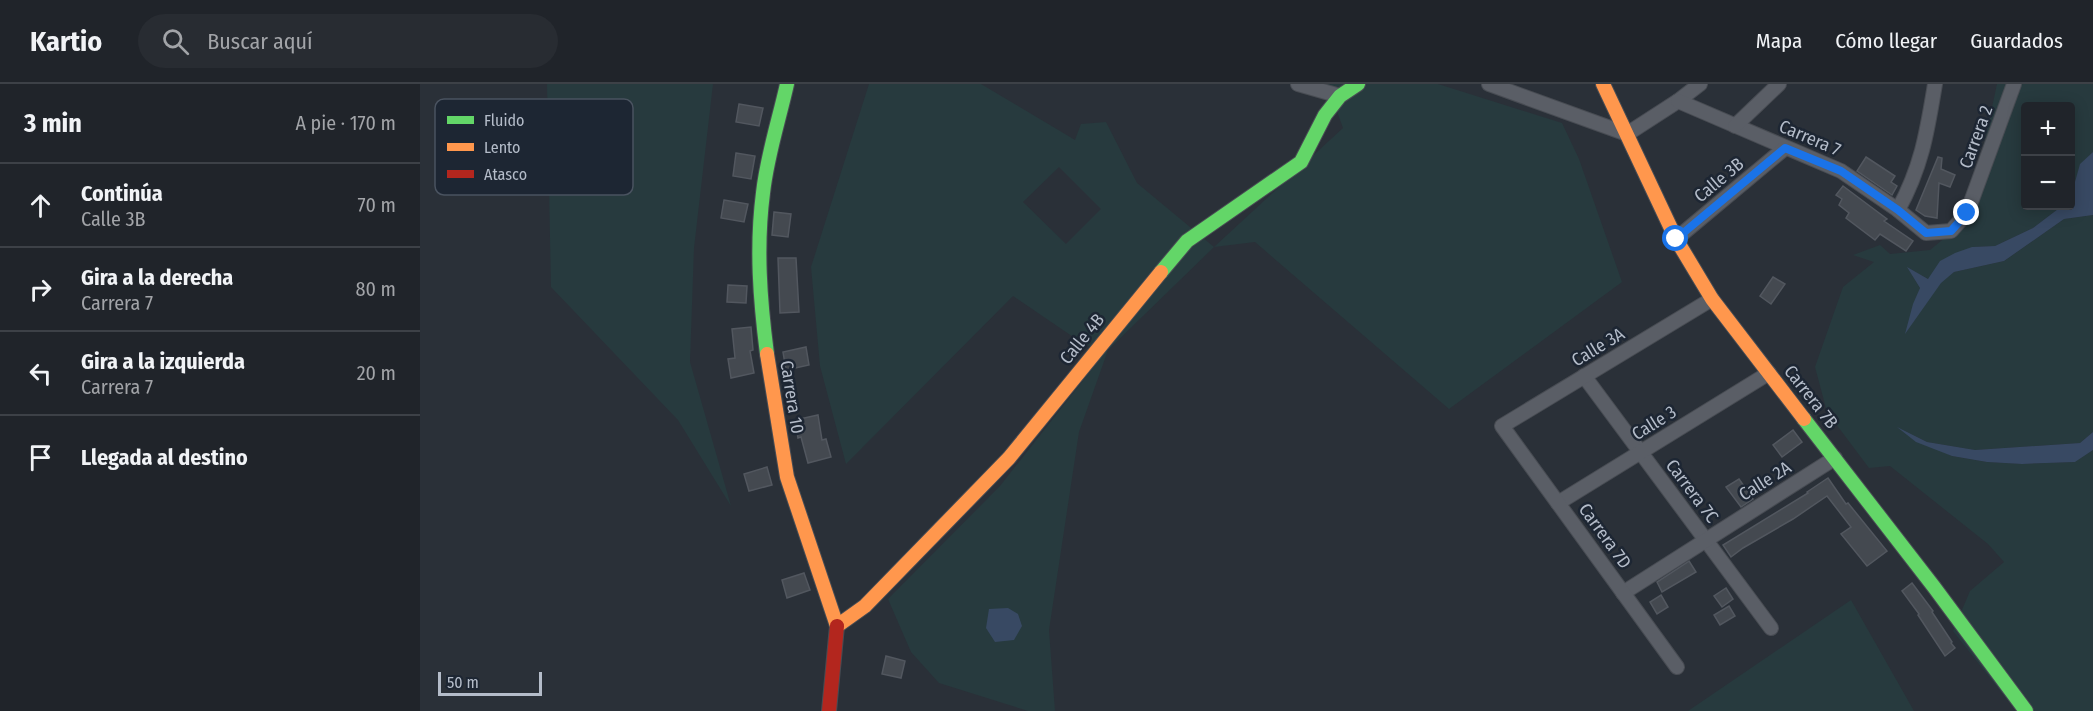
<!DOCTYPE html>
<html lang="es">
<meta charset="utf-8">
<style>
body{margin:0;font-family:"Fira Sans Condensed",sans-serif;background:#282c32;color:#f1f3f6}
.controls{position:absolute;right:18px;top:18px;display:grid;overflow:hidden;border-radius:6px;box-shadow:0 3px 15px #0003}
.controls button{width:54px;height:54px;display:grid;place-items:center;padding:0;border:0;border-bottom:2px solid #3d4147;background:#20242a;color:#f1f3f6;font:30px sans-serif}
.scale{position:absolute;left:18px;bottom:15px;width:104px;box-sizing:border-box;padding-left:6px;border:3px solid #b4bcc9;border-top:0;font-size:16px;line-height:21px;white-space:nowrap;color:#b4bcc9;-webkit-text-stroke:4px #1d2633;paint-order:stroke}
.stop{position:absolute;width:18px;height:18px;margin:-14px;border:4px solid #1a73e8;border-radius:50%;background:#fff}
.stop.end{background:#1a73e8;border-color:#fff;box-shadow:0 2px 6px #0008}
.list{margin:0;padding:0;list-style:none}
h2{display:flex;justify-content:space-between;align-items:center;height:78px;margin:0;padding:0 24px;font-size:26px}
h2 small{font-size:20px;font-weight:400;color:#a2a4a8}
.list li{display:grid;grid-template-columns:39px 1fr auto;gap:18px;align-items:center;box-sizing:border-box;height:84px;padding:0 24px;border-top:2px solid #3d4147}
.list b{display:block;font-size:22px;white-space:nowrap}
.list p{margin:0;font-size:20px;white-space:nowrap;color:#a2a4a8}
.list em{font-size:20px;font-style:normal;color:#a2a4a8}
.icon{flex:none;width:33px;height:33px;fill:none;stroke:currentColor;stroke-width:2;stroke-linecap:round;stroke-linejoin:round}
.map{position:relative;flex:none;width:1673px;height:627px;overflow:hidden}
header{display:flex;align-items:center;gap:36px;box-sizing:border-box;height:84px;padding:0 30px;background:#20242a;border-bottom:2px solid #3d4147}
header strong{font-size:28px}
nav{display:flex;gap:33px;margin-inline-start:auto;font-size:21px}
.search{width:420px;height:54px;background:#282c32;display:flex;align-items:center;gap:15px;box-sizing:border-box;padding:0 21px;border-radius:33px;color:#a2a4a8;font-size:22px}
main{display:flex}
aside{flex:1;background:#20242a}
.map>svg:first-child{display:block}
.green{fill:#273a3e;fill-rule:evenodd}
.water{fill:#384963}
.building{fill:#444950;stroke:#52575f;stroke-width:1.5}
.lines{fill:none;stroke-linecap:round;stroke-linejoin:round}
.street-casing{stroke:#484c53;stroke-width:16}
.fast-casing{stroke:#484c53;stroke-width:16}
.slow-casing{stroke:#484c53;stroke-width:16}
.jam-casing{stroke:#484c53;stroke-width:16}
.street{stroke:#5a5e66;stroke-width:14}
.fast{stroke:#63d668;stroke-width:14}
.slow{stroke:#ff974d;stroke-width:14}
.jam{stroke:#b3261e;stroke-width:14}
.route{stroke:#1a73e8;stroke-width:8}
.labels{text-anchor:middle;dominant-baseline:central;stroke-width:5;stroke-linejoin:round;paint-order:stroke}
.street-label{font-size:18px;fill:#b4bcc9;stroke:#1d2633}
.key{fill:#1d2633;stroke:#4a5360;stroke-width:1.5}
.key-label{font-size:16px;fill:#b4bcc9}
</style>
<header>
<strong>Kartio</strong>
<div class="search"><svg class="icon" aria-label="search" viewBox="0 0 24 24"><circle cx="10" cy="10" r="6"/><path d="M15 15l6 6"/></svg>Buscar aquí</div>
<nav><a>Mapa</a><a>Cómo llegar</a><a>Guardados</a></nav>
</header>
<main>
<aside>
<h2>3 min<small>A pie · 170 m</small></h2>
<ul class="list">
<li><svg class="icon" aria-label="ahead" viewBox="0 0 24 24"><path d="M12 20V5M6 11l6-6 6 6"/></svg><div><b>Continúa</b><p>Calle 3B</p></div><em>70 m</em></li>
<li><svg class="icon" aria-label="right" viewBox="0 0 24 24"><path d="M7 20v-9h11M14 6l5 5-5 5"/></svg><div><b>Gira a la derecha</b><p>Carrera 7</p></div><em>80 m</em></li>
<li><svg class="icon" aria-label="left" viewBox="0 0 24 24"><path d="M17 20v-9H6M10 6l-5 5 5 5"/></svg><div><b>Gira a la izquierda</b><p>Carrera 7</p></div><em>20 m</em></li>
<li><svg class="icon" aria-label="arrive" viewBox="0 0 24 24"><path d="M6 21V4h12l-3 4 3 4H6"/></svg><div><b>Llegada al destino</b></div></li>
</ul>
</aside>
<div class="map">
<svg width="1673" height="627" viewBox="0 0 1673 627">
<rect width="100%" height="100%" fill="#2a3038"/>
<g class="green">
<polygon points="127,0 293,0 274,164 270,278 311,422 258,336 131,203"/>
<path d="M 449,0 L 561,0 L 655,56 L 661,40 L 686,38 L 717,99 L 794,163 L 923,44 L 907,0 L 1018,0 L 1142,39 L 1159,75 L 1202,198 L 1029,325 L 835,158 L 794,163 L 688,266 L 659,348 L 629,546 L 635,627 L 608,627 L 519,599 L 491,568 L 468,515 L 580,402 L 687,266 L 665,261 L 593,212 L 426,380 L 400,282 L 391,183 ZM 639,83 L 681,125 L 646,160 L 603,118 Z"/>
<polygon points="1577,0 1673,0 1673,68 1660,81 1651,112 1650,22 1606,22 1606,122 1642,122 1613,144 1575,162 1552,163 1508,195 1488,184 1500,204 1486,248 1521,198 1534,188 1584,177 1644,135 1673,131 1673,348 1660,359 1555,366 1507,358 1481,345 1532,372 1567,378 1602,380 1655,378 1673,366 1673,627 1596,627 1533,547 1550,507 1584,478 1568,460 1470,382 1449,384 1407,328 1395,283 1423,203 1454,178 1433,171 1460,161 1470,170 1510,166 1548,135"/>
<polygon points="1431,516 1494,627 1268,627"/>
</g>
<g class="water">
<polygon points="1673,68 1673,131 1644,135 1584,177 1534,188 1521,199 1485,250 1493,220 1500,204 1487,183 1508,195 1520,177 1535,169 1552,163 1575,162 1613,144 1642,122 1650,122 1651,112 1660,80"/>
<polygon points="1477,343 1507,358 1555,366 1660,359 1673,348 1673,366 1655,378 1602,380 1567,378 1532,372 1496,358"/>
<polygon points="588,524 598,530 602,542 594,556 575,558 566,544 569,525"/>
</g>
<g class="building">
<polygon points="319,20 343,24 339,42 316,38"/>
<polygon points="316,69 335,72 331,95 313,92"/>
<polygon points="1446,73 1475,92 1471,98 1477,102 1472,111 1437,87"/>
<polygon points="1518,73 1522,74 1521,85 1535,91 1530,103 1519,99 1517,134 1505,132 1496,126"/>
<polygon points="1423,102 1467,135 1464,137 1493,157 1486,167 1460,150 1455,156 1426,134 1429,129 1419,121 1422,115 1416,111"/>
<polygon points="304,116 328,120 324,138 301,134"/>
<polygon points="354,128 371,130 368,153 352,151"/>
<polygon points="358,174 376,174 379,228 360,229"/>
<polygon points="1353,193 1365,200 1351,220 1340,212"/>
<polygon points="308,201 327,202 326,219 307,218"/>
<polygon points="331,243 333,266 330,267 334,289 311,294 308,275 315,274 312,245"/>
<polygon points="386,263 389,281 366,286 363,268"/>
<polygon points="398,331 402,356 406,355 411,373 388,379 381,353 378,354 375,336"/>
<polygon points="1373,346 1382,358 1362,373 1353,361"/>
<polygon points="347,383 352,401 329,407 324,390"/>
<polygon points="1408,394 1426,420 1428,419 1467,467 1447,482 1421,450 1431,443 1407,412 1373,435 1323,464 1311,473 1303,461 1388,409 1387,408"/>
<polygon points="1319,395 1333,415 1321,423 1306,403"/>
<polygon points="1269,477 1276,488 1242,508 1237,498"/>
<polygon points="384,489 390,506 367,514 362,496"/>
<polygon points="1492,499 1513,527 1512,528 1532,558 1531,559 1535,564 1525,572 1498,531 1499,530 1482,507"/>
<polygon points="1306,504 1313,515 1302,523 1294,512"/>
<polygon points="1241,511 1248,523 1237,530 1230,518"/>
<polygon points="1309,522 1315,532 1300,541 1294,531"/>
<polygon points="466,572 485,577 481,594 462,590"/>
</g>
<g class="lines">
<g class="street-casing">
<g id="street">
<polyline points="878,0 920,12"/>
<polyline points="1069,0 1207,50 1258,17 1280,0"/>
<polyline points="1258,17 1421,87 1478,126 1506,149 1531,147 1547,129 1594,0"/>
<polyline points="1315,42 1359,0"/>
<path d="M 1478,126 C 1502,82 1507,48 1515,0"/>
<polyline points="1256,155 1365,64"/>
<polyline points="1164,292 1351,544"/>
<polyline points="1138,419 1349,289"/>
<polyline points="1203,509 1415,374"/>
<polyline points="1257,583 1082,342 1292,215"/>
</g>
</g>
<g class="fast-casing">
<g id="fast">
<polyline points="741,188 767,157 881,78 905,31 920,12 938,0"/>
<path d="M 347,270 C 340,216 336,163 343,109 C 347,72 359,36 367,0"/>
<polyline points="1384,335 1514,503 1606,627"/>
</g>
</g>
<g class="slow-casing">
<g id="slow">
<polyline points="1183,0 1256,155 1292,215 1384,335"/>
<polyline points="347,270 367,393 417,542"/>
<polyline points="417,542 445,522 589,374 741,188"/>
</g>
</g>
<g class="jam-casing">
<polyline id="jam" points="409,627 417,542"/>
</g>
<use href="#street" class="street"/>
<use href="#fast" class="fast"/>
<use href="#slow" class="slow"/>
<use href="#jam" class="jam"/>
</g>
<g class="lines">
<polyline class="route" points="1256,155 1365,64 1421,87 1478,126 1506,149 1531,147 1547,129"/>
</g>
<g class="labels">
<g class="street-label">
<text transform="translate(1556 53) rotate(-70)">Carrera 2</text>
<text transform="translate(1390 54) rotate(23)">Carrera 7</text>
<text transform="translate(1299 96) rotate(-40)">Calle 3B</text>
<text transform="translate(662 255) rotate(-51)">Calle 4B</text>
<text transform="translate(1178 263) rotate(-31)">Calle 3A</text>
<text transform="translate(372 313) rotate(81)">Carrera 10</text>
<text transform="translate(1391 313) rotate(52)">Carrera 7B</text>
<text transform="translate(1234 339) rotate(-32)">Calle 3</text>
<text transform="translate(1345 397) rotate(-32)">Calle 2A</text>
<text transform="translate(1272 407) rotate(53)">Carrera 7C</text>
<text transform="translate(1185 452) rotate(54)">Carrera 7D</text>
</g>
</g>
<rect x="15" y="15" width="198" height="96" rx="9" class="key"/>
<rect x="27" y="32" width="27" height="8" fill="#63d668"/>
<rect x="27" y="59" width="27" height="8" fill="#ff974d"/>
<rect x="27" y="86" width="27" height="8" fill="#b3261e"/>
<g class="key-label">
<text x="64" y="42">Fluido</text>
<text x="64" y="69">Lento</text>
<text x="64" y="96">Atasco</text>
</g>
</svg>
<div class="controls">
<button>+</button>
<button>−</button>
</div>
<div class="scale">50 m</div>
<div class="stop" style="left:1256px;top:155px"></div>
<div class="stop end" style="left:1547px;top:129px"></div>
</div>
</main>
